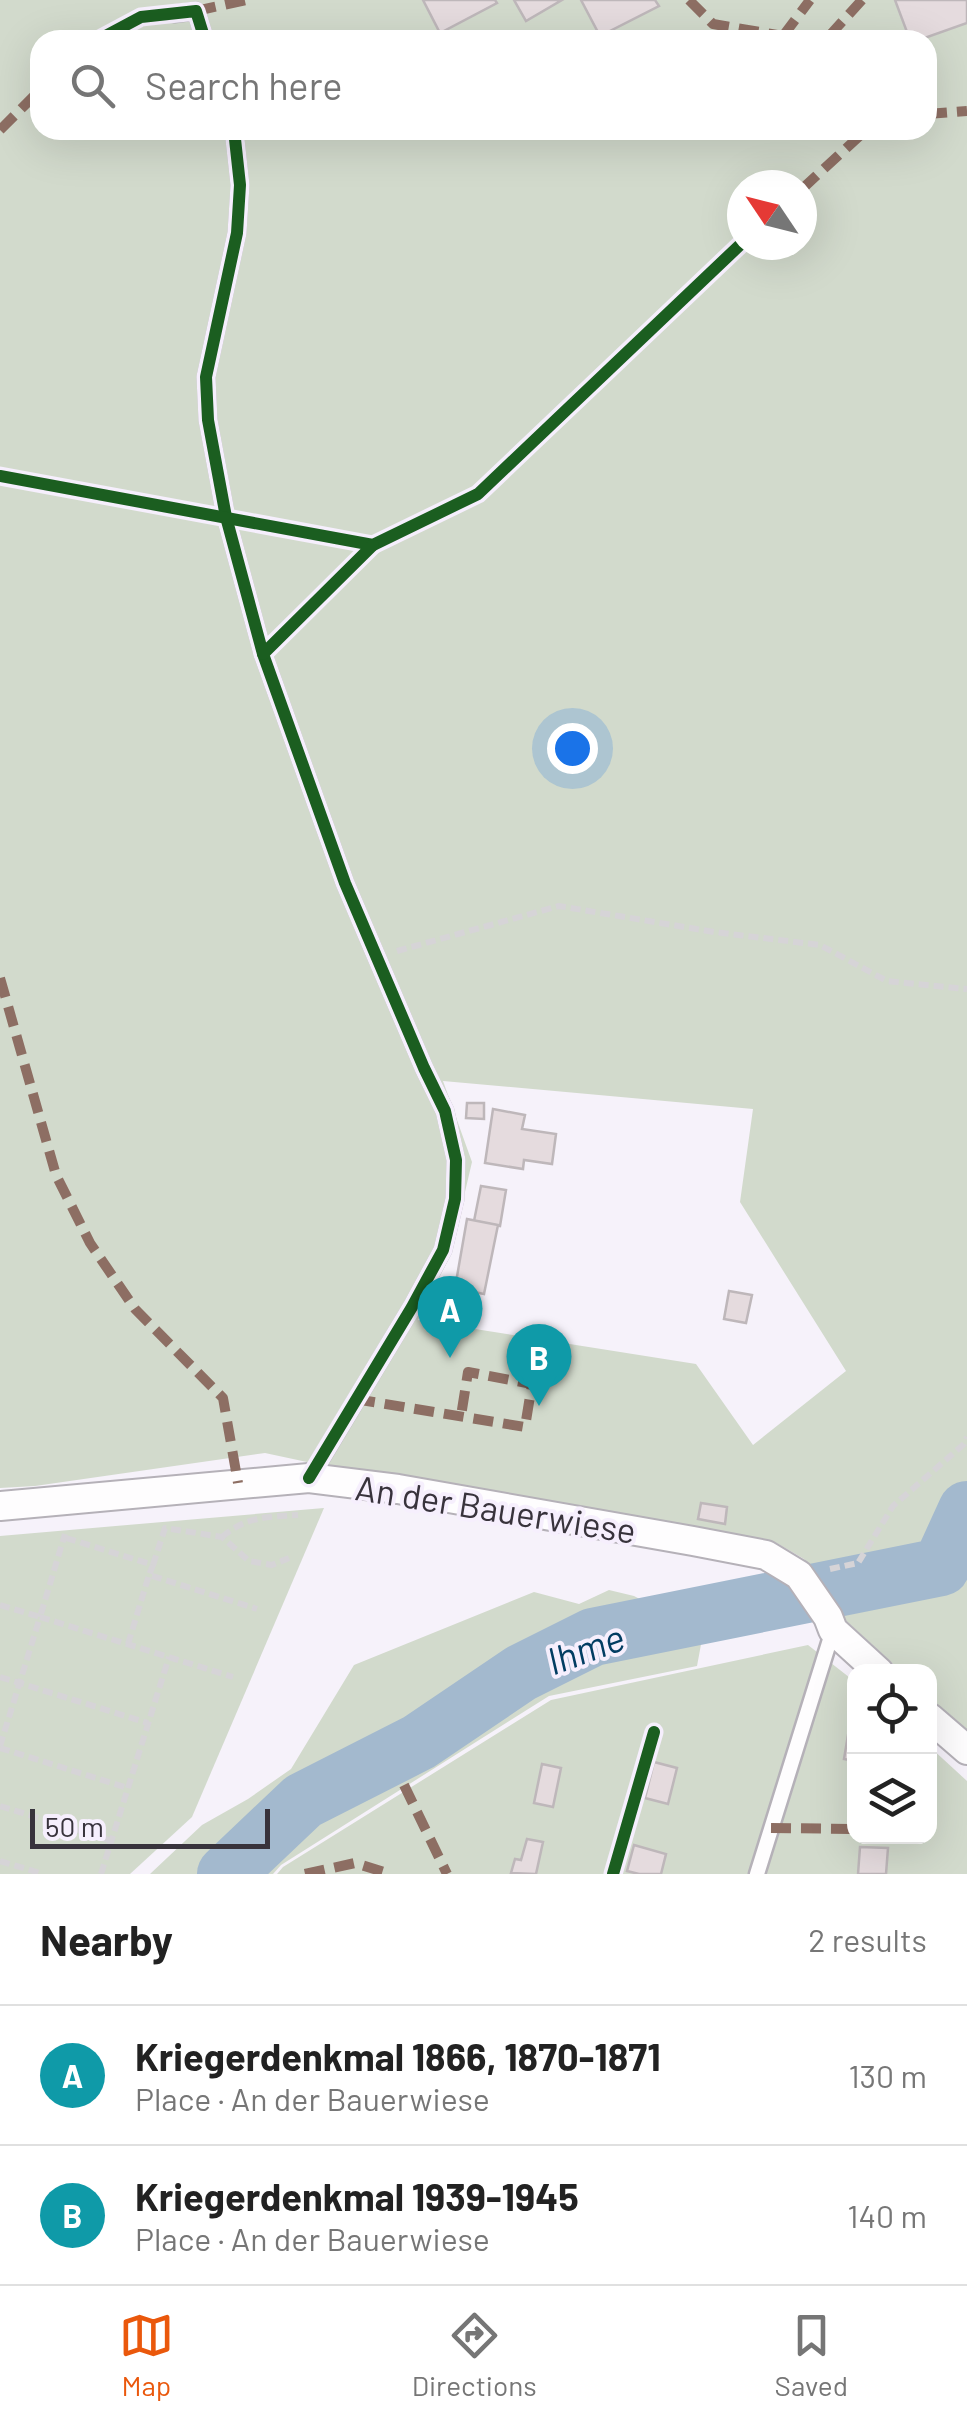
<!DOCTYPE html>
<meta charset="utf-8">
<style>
body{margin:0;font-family:Barlow,sans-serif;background:#f2f2f2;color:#222}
.controls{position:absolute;right:30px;bottom:30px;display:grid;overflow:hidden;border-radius:20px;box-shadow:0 10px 40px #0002}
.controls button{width:90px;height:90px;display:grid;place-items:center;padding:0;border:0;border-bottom:2px solid #e0e0e0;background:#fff;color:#222;font:50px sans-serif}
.compass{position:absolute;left:727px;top:170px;width:90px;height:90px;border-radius:50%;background:#fff;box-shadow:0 10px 40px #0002;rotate:305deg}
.scale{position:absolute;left:30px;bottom:25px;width:240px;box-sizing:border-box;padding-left:10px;border:5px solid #38333c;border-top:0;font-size:28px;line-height:35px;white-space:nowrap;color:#38333c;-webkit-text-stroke:8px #f6effd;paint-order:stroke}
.you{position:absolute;left:572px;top:748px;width:35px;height:35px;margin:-25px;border:8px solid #fff;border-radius:50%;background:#1a73e8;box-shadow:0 0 0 15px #1a73e833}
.badge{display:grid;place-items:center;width:65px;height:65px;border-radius:50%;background:#ea580c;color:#fff;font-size:32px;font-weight:700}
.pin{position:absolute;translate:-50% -82px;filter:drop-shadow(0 2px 5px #0008)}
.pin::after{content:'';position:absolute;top:52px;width:35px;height:30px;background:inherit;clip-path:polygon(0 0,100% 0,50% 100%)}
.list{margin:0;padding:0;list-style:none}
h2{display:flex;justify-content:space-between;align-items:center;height:130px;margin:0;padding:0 40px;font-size:42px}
h2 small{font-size:32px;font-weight:400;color:#767676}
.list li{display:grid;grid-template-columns:65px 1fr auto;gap:30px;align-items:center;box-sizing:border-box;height:140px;padding:0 40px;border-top:2px solid #e0e0e0}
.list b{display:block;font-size:38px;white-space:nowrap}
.list p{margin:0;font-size:32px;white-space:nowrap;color:#767676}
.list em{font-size:32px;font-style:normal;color:#767676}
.icon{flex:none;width:55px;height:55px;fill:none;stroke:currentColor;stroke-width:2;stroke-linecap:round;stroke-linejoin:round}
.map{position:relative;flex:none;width:967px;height:1874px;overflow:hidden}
.search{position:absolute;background:#fff;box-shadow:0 10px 40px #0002;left:30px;right:30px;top:30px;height:110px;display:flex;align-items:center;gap:25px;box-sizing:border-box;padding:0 35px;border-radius:30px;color:#767676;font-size:38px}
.sheet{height:410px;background:#fff}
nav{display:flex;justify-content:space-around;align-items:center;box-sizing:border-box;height:140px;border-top:2px solid #e0e0e0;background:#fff;font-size:28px;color:#767676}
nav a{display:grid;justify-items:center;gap:5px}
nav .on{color:#ea580c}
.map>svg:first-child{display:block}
.green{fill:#d2dacc;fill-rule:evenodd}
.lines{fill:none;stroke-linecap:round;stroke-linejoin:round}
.river{stroke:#a3b9ce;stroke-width:58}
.building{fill:#e5dbde;stroke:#beb7ba;stroke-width:2.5}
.lane-casing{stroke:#b5b1b8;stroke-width:19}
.street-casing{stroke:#b5b1b8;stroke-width:32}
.path{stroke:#d6d4d7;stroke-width:6;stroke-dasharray:10 5;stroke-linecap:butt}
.lane{stroke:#fefdfe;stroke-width:14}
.street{stroke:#fefdfe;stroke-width:28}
.quiet{stroke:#8d6e63;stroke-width:10;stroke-dasharray:20 10;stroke-linecap:butt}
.cycleway-casing{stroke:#f6effd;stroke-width:19}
.cycleway{stroke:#1b5e20;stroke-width:12}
.labels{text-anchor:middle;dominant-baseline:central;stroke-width:8;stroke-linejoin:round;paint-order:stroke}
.street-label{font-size:35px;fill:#38333c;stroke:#f6effd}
.water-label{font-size:38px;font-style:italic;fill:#023d62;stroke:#f6effd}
</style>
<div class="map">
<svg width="967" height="1874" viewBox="0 0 967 1874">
<rect width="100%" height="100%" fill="#f6f2fa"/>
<g class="green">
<path d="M 0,0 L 967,0 L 967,1730 L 930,1698 L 930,1672 L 901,1671 L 842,1617 L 836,1605 L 804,1559 L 775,1542 L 702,1528 L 335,1468 L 265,1453 L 35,1486 L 0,1488 ZM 40,40 L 927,40 L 927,130 L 40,130 ZM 742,185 L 802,185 L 802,245 L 742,245 ZM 443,1081 L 753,1109 L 740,1202 L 846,1371 L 753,1445 L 696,1364 L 418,1320 L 450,1256 L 472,1162 Z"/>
<polygon points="324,1508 192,1817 130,1874 0,1874 0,1536"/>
<polygon points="609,1590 634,1596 670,1615 588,1632 517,1666 419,1733 296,1796 214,1874 150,1874 202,1825 248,1799 291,1769 354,1665 534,1592 579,1604"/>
<polygon points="705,1623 697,1666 549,1696 281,1865 273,1874 235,1874 308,1805 423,1747 524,1677 596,1642"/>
<polygon points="808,1645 854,1681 854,1836 930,1836 930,1747 967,1781 967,1874 277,1874 283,1867 551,1700"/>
</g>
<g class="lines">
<polyline class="river" points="226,1874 303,1801 419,1742 521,1673 593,1637 941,1567 967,1510"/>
</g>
<g class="building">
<polygon points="423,0 495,0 497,3 440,33"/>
<polygon points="514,0 562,0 526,21"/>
<polygon points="581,0 655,0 659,6 600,36"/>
<polygon points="895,0 967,0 967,23 919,40 910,40"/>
<polygon points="467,1103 484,1103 484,1119 466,1118"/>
<polygon points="493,1109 525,1115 522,1129 556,1134 552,1164 524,1160 523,1169 485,1163"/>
<polygon points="481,1186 506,1190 500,1226 474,1221"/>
<polygon points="467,1219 498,1225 484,1294 455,1288"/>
<polygon points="729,1291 752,1295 746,1323 724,1319"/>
<polygon points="701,1503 727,1507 725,1524 698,1519"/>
<polygon points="849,1729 854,1729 854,1761 844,1759"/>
<polygon points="654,1762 677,1768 668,1804 645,1798"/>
<polygon points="542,1764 561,1768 553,1807 534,1803"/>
<polygon points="527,1839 543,1842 536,1874 511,1873 515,1859 521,1860"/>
<polygon points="634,1845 666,1854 661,1874 639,1874 627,1871"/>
<polygon points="860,1847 888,1848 886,1874 858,1874"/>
</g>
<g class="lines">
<g class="lane-casing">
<g id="lane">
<polyline points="174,14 196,11 205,40"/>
<polyline points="234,130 240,185 237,233 206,377 208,420 226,517 263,654 345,883 424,1068 445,1111 456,1160 455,1199 443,1250 412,1307 310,1477"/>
<polyline points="757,1874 833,1630"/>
</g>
</g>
<g class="street-casing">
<g id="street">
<polyline points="0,1506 309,1478 398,1489 693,1541 766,1555 799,1575 828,1617 833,1630 879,1672"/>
<polyline points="930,1718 967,1750"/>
</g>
</g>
<g class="path">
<polyline points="397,951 559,906 714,932 820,945 887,981 967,989"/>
<path d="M 222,1537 C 247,1516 267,1517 298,1515"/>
<polyline points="66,1538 153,1565 149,1575 257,1609"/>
<polyline points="153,1565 165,1528 222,1537 249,1561 272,1565 289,1558"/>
<polyline points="830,1569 858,1563 893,1506 964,1444 967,1437"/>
<polyline points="0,1605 40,1617 65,1534"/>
<polyline points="128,1644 149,1575"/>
<polyline points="0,1677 148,1723"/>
<polyline points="0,1746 40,1617 233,1677"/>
<polyline points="0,1748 128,1788"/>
<polyline points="0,1806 112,1841"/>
<polyline points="0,1861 43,1874"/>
<polyline points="101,1874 169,1657"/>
</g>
<use href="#lane" class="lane"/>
<use href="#street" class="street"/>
<g class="quiet">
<polyline points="689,0 713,24 783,36 830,35 862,0"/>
<polyline points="196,11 246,0"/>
<polyline points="783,36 810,0"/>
<polyline points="927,114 967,111"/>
<polyline points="0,130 40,90"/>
<polyline points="802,189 866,130"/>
<polyline points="0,978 56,1175 90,1243 135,1309 223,1398 238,1483"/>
<polyline points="355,1399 525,1427 532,1384 468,1372 461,1416"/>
<polyline points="404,1785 447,1874"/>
<polyline points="771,1828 854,1829"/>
<polyline points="305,1874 355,1863 390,1874"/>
</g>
<g class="cycleway-casing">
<g id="cycleway">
<polyline points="98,40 141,17 196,11 205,40"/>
<polyline points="234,130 240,185 237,233 206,377 208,420 226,517 263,654 345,883 424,1068 445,1111 456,1160 455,1199 443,1250 412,1307 309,1478"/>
<polyline points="0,476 373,545 478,494 742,243"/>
<polyline points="263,654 373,545"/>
<polyline points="613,1874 654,1732"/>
</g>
</g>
<use href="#cycleway" class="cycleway"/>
</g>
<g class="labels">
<g class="street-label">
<text transform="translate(496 1508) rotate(9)">An der Bauerwiese</text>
</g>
<g class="water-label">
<text transform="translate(585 1648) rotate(-20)">Ihme</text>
</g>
</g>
</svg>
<div class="controls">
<button><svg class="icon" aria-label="locate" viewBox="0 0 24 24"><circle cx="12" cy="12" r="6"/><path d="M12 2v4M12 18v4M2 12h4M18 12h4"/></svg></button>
<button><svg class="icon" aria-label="layers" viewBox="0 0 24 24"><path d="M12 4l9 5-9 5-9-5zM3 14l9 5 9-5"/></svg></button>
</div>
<svg class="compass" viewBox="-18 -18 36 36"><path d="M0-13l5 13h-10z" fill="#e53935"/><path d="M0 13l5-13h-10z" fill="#767676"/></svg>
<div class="scale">50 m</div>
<div class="you"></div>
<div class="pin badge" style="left:450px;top:1358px;background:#0f9aa8">A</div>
<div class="pin badge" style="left:539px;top:1406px;background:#0f9aa8">B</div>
<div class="search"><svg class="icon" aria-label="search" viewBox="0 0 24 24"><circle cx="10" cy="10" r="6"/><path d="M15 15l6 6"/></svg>Search here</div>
</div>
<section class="sheet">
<h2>Nearby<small>2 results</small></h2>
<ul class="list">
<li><span class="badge" style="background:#0f9aa8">A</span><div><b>Kriegerdenkmal 1866, 1870-1871</b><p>Place · An der Bauerwiese</p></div><em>130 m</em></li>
<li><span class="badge" style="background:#0f9aa8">B</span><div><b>Kriegerdenkmal 1939-1945</b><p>Place · An der Bauerwiese</p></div><em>140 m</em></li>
</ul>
</section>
<nav>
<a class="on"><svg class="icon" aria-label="map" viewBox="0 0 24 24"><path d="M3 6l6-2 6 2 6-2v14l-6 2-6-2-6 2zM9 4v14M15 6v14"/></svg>Map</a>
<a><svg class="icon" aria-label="directions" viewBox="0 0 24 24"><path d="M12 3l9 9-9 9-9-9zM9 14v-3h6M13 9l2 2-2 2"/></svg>Directions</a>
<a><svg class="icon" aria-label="saved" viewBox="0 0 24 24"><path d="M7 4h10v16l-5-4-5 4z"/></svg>Saved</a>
</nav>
